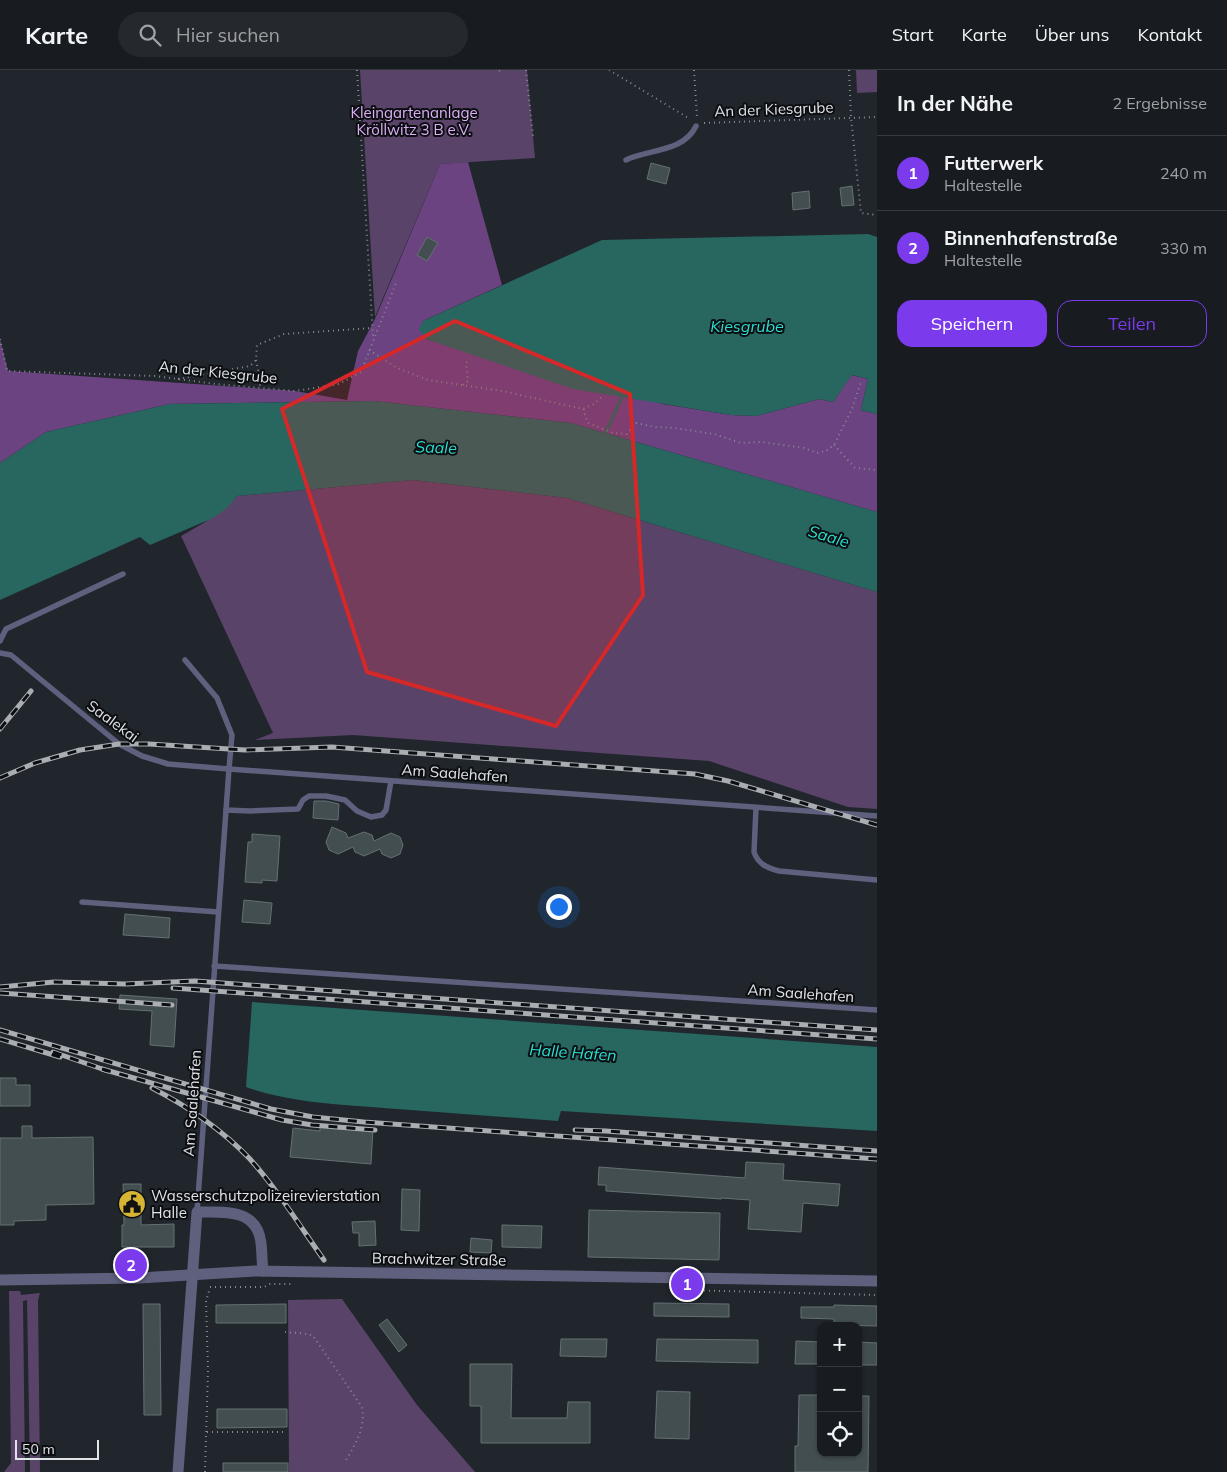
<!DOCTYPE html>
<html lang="de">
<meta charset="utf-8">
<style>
body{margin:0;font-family:Mulish,sans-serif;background:#25292e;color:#f1f3f6}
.controls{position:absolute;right:15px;bottom:15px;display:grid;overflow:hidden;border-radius:10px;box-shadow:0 1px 4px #0004}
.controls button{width:45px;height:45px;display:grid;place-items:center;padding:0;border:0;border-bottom:1px solid #363a3f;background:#181c21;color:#f1f3f6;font:25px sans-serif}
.scale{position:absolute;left:15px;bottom:12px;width:84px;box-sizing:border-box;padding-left:5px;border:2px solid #e0e4e8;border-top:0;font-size:14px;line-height:18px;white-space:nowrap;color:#e0e4e8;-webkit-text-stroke:4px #0c0e11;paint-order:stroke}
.you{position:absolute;left:558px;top:836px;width:18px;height:18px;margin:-12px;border:4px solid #fff;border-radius:50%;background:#1a73e8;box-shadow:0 0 0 8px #1a73e833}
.badge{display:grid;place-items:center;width:32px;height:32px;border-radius:50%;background:#7c3aed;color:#fff;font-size:16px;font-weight:700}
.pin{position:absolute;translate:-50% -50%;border:2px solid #fff;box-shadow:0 1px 5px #0006}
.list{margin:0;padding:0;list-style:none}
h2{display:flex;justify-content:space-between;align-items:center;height:65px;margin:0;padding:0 20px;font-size:21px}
h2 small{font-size:16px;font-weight:400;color:#9fa1a5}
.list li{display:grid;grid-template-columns:32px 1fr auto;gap:15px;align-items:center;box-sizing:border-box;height:75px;padding:0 20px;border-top:1px solid #363a3f}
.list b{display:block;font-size:19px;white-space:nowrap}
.list p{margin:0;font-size:16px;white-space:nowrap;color:#9fa1a5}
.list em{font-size:16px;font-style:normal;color:#9fa1a5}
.actions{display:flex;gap:10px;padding:15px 20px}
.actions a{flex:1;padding:11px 0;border:1px solid #7c3aed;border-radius:15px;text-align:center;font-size:18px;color:#7c3aed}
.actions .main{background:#7c3aed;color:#fff}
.icon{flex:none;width:28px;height:28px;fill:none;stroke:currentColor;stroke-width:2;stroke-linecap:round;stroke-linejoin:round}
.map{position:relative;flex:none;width:877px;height:1402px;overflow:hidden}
header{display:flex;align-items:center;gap:30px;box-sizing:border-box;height:70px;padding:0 25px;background:#181c21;border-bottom:1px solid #363a3f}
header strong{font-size:24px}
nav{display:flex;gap:28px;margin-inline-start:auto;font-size:18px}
.search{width:350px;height:45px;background:#25292e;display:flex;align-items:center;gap:12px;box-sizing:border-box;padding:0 18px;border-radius:28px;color:#9fa1a5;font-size:19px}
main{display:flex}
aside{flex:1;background:#181c21}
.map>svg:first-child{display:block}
.green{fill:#5a4368}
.forest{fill:#6b4381}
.water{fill:#286660}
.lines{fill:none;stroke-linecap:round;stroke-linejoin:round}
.stream{stroke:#286660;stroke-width:3}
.building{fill:#434e51;stroke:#647073}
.path{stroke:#868b90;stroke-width:2;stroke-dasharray:1 4;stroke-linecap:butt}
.service{stroke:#5e607e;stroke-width:5.5}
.minor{stroke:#5e607e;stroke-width:11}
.rail-casing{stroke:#a9aeb2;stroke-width:5}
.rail{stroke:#0c0e11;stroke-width:3;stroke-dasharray:9;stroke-linecap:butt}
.marked{fill:#d62828;fill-opacity:0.2;stroke:#d62828;stroke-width:4;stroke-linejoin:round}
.labels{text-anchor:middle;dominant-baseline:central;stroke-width:4;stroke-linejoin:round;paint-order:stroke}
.street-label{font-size:15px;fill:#e0e4e8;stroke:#0c0e11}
.park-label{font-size:15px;fill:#dcaff6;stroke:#0c0e11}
.poi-label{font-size:15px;fill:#e0e4e8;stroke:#0c0e11;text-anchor:start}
.water-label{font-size:16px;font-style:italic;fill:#29dfd2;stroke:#0c0e11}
</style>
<header>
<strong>Karte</strong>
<div class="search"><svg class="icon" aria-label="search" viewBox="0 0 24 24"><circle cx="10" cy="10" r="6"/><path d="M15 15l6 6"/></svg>Hier suchen</div>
<nav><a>Start</a><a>Karte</a><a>Über uns</a><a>Kontakt</a></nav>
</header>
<main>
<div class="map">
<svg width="877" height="1402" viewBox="0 0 877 1402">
<rect width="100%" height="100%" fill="#20262c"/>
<g class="green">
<polygon points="360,0 527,0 535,88 440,94 375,247"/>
<polygon points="856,0 877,0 877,22 857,23"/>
<path d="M 413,410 L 567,428 L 877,522 L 877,739 L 848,737 L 709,691 L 353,665 L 255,670 L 273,663 L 181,466 C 202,454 221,444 237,426 Z"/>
<polygon points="9,1221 20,1221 21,1225 40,1223 38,1230 40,1402 30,1402 27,1230 23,1231 25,1402 4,1402 11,1393"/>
<polygon points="342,1229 417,1335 475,1402 289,1402 288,1230"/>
</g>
<polygon class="forest" points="468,92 502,215 423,251 426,269 663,334 731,345 756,346 819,329 833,332 851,305 868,309 861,340 877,344 877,442 571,353 374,331 170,334 46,362 0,393 0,269 8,301 295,321 347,330 358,281 375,249 440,94"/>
<g class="water">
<polygon points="868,164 877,167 877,344 861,340 868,309 852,305 833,332 819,329 756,346 731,345 573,319 426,269 419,259 423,251 602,170"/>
<polygon points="374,331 571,353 877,442 877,522 567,428 413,410 237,426 227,438 213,448 150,475 140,467 0,530 0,393 46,362 170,334"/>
<path d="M 252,932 L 877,977 L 877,1061 L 561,1041 L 558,1051 L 344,1035 C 310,1032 277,1028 246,1017 Z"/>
</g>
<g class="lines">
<polyline class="stream" points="604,366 622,327"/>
</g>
<g class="building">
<polygon points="651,93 670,98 666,114 647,109"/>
<polygon points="852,116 854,135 842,136 840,118"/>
<polygon points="809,121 810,138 793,140 792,123"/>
<polygon points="427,167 438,173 427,191 417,185"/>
<polygon points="314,731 326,731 339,734 338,750 313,748"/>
<polygon points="332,757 346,763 348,768 364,762 372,765 374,771 391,763 400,767 403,775 400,784 391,788 382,784 380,779 364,786 355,782 353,777 338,784 329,780 326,772"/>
<polygon points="252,764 280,766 277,811 262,810 262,813 245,812 248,772 252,772"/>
<polygon points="244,830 272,833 270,854 242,852"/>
<polygon points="125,844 170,848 169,868 123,865"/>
<polygon points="120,925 177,929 174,977 150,975 152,941 119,939"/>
<polygon points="0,1008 16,1008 16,1015 30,1015 30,1036 0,1036"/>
<polygon points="320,1054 373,1058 371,1094 290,1087 293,1058 320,1061"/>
<polygon points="22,1056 32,1056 32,1068 93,1067 94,1134 46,1135 46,1150 14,1151 14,1155 0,1155 0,1068 22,1068"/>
<polygon points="746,1092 784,1094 783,1110 840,1114 838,1136 803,1133 801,1162 748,1159 750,1130 721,1128 721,1129 606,1121 606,1115 598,1115 599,1097 745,1108"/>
<polygon points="123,1114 141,1114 141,1155 174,1154 174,1177 122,1177 122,1155 124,1155"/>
<polygon points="402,1119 420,1120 419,1161 401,1160"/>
<polygon points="589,1140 720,1143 719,1190 588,1187"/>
<polygon points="375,1151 376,1175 359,1176 359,1163 353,1163 352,1152"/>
<polygon points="502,1155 542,1156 541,1178 502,1177"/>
<polygon points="471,1168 492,1170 491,1183 470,1182"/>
<polygon points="654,1233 729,1234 729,1247 654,1246"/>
<polygon points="143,1234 160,1234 161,1345 144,1345"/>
<polygon points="286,1234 286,1253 216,1253 216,1235"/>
<polygon points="834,1235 877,1236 877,1256 834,1255 834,1249 801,1248 801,1237 834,1237"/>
<polygon points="387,1249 407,1275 399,1282 379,1255"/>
<polygon points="561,1269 607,1269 606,1287 560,1286"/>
<polygon points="657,1269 758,1270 758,1293 656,1291"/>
<polygon points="796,1271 821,1272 821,1294 795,1294"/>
<polygon points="858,1272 877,1273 877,1295 858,1295"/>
<polygon points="470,1294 512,1294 511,1348 567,1348 568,1332 590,1332 590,1373 481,1373 481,1336 470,1336"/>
<polygon points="657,1321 690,1322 689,1369 655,1368"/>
<polygon points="799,1325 821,1325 821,1383 858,1383 858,1326 869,1326 868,1402 795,1402 795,1376 798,1376"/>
<polygon points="217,1339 287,1339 287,1357 217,1358"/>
<rect x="223" y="1393" width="65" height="9"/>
</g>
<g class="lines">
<g class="path">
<polyline points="357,0 373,267"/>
<polyline points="526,0 533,66"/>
<polyline points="609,0 690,49"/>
<polyline points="694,0 697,48"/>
<polyline points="849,0 851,47 861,143 877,145"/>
<polyline points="499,1 500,0"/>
<polyline points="704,53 877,47"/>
<polyline points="0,269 7,301 155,306 216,314 295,321 339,314 361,302 396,213"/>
<polyline points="369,280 397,298 428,310 502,321 583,339 594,334 604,325"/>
<polyline points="256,290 260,309 260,318"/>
<polyline points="178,309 250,296 256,290 257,275 284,264 373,258"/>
<polyline points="463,315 468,311 466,293 470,289"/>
<polyline points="583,339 588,353 613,363 627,364 636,353 656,357 674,358 714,364 741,373 762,372 804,378 817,383 826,381 834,375 852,339 861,312"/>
<polyline points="834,375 855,398 877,400"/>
<polyline points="210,1217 264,1217 270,1214 292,1214"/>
<polyline points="684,1220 877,1225"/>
<path d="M 285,1262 C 293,1263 308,1263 313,1266 L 362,1337 C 366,1357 355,1375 345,1392"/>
<polyline points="207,1362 287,1362"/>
<polyline points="205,1402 208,1300 206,1231 210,1218"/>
</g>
<g class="service">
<path d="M 626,90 C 649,79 684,82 696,56"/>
<polyline points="0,571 6,559 123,504"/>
<polyline points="0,583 11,585 119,674 142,686 168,694 229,699 232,665 217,628 185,590"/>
<path d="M 756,738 L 754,782 C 758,794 767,798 779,801 L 877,810"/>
<polyline points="226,740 250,741 298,739 303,730 309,726 326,726 345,730 357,741 371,747 382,745 386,740 391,711"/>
<polyline points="82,832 218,842"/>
<polyline points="214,896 877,940"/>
<polyline points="197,1142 229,699 877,746"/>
</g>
<g class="minor">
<polyline points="0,1210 139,1208 255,1201 877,1211"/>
<path d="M 178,1402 L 197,1142 C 223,1142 257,1138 261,1173 C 262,1182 262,1192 263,1201"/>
</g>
<g class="rail-casing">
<g id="rail">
<polyline points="0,659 31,621"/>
<polyline points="0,708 35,693 80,680 119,674 149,674 245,680 332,677 695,704 728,711 877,755"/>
<polyline points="0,917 54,912 125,914 195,911 877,960"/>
<polyline points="173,918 877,969"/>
<polyline points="0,923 172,935"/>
<polyline points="0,960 271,1039 313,1047 364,1052 877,1089"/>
<polyline points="0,969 60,987"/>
<polyline points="53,982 108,1001"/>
<polyline points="102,999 282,1050 312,1055 375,1060"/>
<path d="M 152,1018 C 187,1036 221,1059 249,1088 C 277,1119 300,1156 324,1190"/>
<polyline points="575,1060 606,1061 877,1081"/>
</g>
</g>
<use href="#rail" class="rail"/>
</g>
<path class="marked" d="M 455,251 L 630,324 L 643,525 L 556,656 L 367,602 L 282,339 Z"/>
<defs>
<g id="civic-disc" transform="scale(1.4375)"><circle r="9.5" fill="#d6b534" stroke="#0c0e11"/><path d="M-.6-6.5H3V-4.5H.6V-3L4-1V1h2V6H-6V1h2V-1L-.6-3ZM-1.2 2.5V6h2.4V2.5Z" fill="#111"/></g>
</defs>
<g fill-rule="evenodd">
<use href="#civic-disc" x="132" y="1134"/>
</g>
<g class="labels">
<g class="street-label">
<text transform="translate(774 39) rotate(-2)">An der Kiesgrube</text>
<text transform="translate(218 302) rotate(6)">An der Kiesgrube</text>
<text transform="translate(113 651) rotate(36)">Saalekai</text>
<text transform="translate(455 703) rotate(4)">Am Saalehafen</text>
<text transform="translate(801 923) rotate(4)">Am Saalehafen</text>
<text transform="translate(192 1033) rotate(-86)">Am Saalehafen</text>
<text transform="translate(439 1189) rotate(1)">Brachwitzer Straße</text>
</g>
<g class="park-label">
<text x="414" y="42">Kleingartenanlage<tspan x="414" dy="17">Kröllwitz 3 B e.V.</tspan></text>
</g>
<g class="poi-label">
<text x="151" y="1125">Wasserschutzpolizeirevierstation<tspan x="151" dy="17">Halle</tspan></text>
</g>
<g class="water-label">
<text x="747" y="256">Kiesgrube</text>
<text transform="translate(436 377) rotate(2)">Saale</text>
<text transform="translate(829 466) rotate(17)">Saale</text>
<text transform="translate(573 982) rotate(4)">Halle Hafen</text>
</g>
</g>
</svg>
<div class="controls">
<button>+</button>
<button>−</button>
<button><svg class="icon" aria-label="locate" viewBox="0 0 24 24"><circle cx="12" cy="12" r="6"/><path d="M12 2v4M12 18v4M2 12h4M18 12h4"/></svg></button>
</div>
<div class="scale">50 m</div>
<div class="you"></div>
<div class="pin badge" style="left:687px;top:1214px">1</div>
<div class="pin badge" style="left:131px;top:1195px">2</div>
</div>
<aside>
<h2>In der Nähe<small>2 Ergebnisse</small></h2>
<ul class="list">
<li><span class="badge">1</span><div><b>Futterwerk</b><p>Haltestelle</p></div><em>240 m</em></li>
<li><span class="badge">2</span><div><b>Binnenhafenstraße</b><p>Haltestelle</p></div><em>330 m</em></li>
</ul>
<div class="actions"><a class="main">Speichern</a><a>Teilen</a></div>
</aside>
</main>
